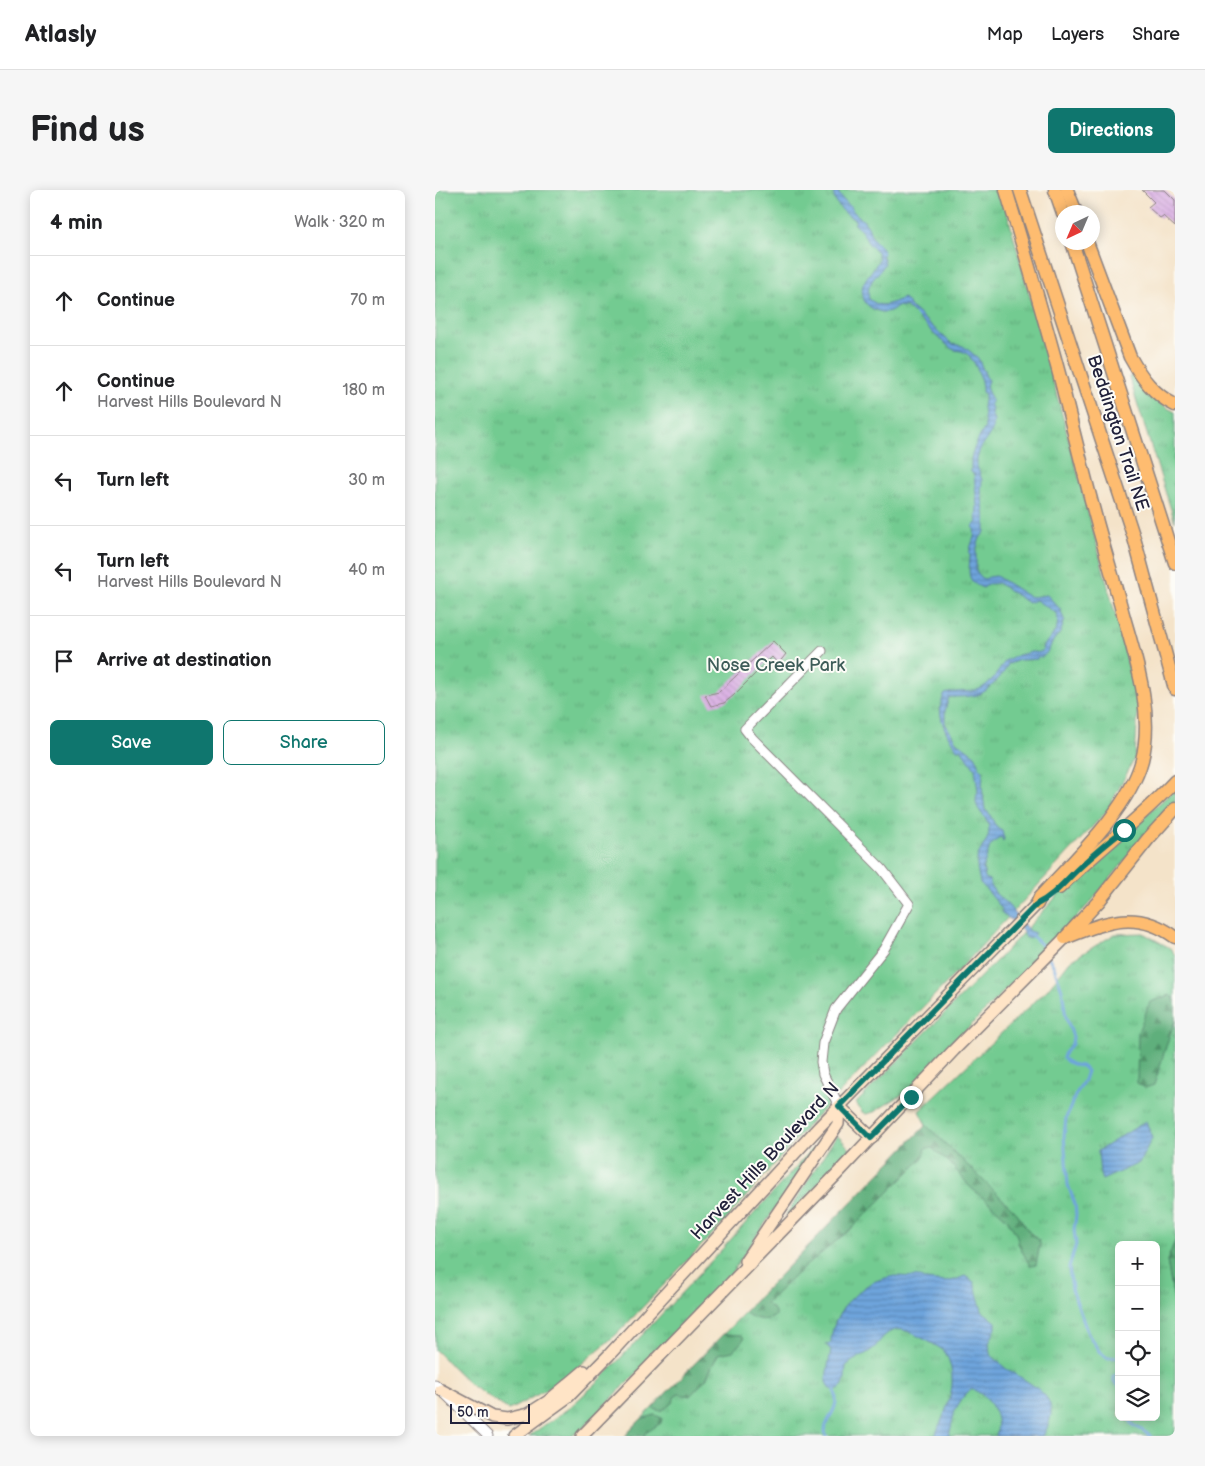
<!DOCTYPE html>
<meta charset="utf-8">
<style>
body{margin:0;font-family:"Balsamiq Sans",sans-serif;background:#f6f6f6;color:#202124}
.controls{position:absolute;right:15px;bottom:15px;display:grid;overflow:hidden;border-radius:8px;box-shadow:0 2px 12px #0003}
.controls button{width:45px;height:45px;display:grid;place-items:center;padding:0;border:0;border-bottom:1px solid #e0e0e0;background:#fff;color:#202124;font:25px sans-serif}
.compass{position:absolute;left:620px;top:15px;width:45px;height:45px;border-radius:50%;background:#fff;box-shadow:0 2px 12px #0003;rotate:224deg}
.scale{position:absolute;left:15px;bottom:12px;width:80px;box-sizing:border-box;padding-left:5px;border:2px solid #22223b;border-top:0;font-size:14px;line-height:18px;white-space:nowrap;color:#22223b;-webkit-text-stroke:4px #fdfcf7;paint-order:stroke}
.stop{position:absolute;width:15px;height:15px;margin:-11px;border:4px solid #0f766e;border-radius:50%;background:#fff}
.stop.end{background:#0f766e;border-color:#fff;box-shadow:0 1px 5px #0008}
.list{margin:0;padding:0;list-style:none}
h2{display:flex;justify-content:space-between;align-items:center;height:65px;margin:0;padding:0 20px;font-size:21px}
h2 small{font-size:16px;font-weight:400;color:#757577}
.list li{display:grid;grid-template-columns:32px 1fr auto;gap:15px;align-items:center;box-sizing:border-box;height:90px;padding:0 20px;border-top:1px solid #e0e0e0}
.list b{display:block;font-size:19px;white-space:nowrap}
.list p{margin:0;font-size:16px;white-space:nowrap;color:#757577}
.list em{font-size:16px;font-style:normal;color:#757577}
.actions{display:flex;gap:10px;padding:15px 20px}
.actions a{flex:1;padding:11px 0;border:1px solid #0f766e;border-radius:8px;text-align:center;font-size:18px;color:#0f766e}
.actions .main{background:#0f766e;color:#fff}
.icon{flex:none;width:28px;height:28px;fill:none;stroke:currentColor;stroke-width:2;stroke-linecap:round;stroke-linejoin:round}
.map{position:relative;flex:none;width:740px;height:1246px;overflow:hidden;border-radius:8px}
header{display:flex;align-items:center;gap:30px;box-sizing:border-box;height:70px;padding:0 25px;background:#fff;border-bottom:1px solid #e0e0e0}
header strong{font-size:24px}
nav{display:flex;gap:28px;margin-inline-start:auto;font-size:18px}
.intro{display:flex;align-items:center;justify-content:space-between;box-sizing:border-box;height:120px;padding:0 30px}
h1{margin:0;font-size:35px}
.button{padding:12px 22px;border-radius:8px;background:#0f766e;color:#fff;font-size:18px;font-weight:700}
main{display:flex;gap:30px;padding:0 30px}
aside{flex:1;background:#fff;border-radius:8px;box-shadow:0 2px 12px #0003}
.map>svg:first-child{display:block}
.grass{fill:url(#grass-tufts);stroke:#4a7666;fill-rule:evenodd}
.forest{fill:url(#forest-firs);stroke:#40685b}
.water{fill:url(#water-rules);stroke:#48638c}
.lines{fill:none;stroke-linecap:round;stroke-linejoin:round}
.stream{stroke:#6ea4dc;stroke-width:3}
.building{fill:url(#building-back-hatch)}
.minor-casing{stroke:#8b8282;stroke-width:11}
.secondary-casing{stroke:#8b8282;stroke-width:14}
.primary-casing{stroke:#8b8282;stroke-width:15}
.minor{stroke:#fff;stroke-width:9}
.secondary{stroke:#ffe4c6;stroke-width:11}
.primary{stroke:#febc70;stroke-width:12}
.route{stroke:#0f766e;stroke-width:6}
.labels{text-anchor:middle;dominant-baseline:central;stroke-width:4;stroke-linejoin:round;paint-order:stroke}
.street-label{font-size:18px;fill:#22223b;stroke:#fdfcf7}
.park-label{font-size:18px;fill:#3e5d59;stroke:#fdfcf7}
</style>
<header>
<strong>Atlasly</strong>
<nav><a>Map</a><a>Layers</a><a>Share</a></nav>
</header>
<div class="intro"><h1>Find us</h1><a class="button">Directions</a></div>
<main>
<aside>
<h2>4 min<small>Walk · 320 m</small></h2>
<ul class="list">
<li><svg class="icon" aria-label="ahead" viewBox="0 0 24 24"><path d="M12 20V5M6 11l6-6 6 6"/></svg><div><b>Continue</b></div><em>70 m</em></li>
<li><svg class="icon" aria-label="ahead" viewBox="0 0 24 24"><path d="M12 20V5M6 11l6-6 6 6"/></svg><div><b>Continue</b><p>Harvest Hills Boulevard N</p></div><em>180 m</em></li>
<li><svg class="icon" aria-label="left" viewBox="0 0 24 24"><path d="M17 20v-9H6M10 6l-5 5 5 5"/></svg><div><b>Turn left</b></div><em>30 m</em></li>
<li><svg class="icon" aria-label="left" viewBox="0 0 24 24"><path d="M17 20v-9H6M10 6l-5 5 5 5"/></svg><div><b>Turn left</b><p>Harvest Hills Boulevard N</p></div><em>40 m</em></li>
<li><svg class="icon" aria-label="arrive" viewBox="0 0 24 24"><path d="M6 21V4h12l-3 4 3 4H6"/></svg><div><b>Arrive at destination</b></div></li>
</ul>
<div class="actions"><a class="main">Save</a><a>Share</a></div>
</aside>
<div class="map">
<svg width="740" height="1246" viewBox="0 0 740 1246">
<defs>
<pattern id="grass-tufts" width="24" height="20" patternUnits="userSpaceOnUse" patternTransform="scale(1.25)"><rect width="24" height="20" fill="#73cb91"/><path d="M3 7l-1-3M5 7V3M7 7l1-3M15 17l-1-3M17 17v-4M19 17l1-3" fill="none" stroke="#63ae7e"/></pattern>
<pattern id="forest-firs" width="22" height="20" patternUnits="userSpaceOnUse" patternTransform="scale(1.25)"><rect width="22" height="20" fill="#5eaf7b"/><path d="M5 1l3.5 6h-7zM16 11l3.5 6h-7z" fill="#4d8e66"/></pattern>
<pattern id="water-rules" width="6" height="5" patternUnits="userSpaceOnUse" patternTransform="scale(1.25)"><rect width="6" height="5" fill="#6ea4dc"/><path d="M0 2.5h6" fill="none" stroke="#5a85b4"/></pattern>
<pattern id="building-back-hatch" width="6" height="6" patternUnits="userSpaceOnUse" patternTransform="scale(1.25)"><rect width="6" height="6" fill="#d8ace2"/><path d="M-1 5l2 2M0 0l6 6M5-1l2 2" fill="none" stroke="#b994c3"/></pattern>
</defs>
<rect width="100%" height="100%" fill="#fdfcf7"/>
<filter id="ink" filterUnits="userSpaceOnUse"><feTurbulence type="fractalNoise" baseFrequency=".02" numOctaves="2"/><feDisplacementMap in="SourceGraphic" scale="10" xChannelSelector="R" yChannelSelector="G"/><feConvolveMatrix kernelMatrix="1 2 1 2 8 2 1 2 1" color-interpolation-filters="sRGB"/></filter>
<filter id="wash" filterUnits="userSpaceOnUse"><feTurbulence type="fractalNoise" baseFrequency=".0096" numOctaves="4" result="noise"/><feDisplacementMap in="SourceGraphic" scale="20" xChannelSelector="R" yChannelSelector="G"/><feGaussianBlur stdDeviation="1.12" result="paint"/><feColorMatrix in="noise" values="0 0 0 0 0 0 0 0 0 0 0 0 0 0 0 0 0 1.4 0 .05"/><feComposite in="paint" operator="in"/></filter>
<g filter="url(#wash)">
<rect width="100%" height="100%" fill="#f4e3c9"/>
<g class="grass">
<polygon points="0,0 566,0 630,235 688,453 703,518 700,568 672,621 526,778 377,931 288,1033 183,1143 124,1193 74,1220 38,1197 0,1160"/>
<path d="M 699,185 C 712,203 720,212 740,222 L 740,332 L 694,187 Z"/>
<polygon points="740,599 740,611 655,713 471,902 439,922 431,924 427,922 421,913 566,766 625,703"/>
<path d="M 708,743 L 737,759 L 740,767 L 740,1051 L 732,1071 L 740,1116 L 740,1246 L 190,1246 L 491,935 L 484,921 L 612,800 L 635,771 L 680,744 ZM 684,1055 L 721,1055 L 721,1227 L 684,1227 Z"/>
<polygon points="402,945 416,960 354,1025 351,1025"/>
<polygon points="378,958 380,960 289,1094 146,1240 137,1246 94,1246 134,1218 166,1189 280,1067"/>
</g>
<g class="forest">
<polygon points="735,805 740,810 740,831 734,847 719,895 710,898 702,893 703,842 715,812"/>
<path d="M 491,935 L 582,1023 L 594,1042 L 604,1050 L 605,1054 L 601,1075 L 595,1076 L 583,1053 L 582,1046 L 573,1030 L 552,1011 L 536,998 L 514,972 L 497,958 L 491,958 L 489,966 L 482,974 L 417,1038 L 367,1079 L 331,1113 L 340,1121 L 340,1126 C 331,1133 317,1129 309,1122 Z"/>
<polygon points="740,1051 740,1116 732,1071"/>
<path d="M 288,1144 L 307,1145 L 309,1149 L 298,1161 L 283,1164 L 271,1189 L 255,1206 L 244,1204 L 240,1206 C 238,1215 232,1217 225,1221 L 217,1218 Z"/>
<polygon points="220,1225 227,1228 226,1233 209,1244 209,1246 190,1246 206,1229"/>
</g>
<g class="water">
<path d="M 399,0 L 403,0 C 404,7 411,13 416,17 L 416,19 C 422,25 429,30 433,37 C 435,41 435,45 438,48 C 442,55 448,56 449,64 L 447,65 L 450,73 C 444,86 430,91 434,109 C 448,120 454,113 469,108 L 478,119 L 517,154 L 528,156 L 537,163 L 543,168 L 553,191 C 548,199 556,204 557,211 L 555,213 L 557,219 L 556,223 L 559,230 L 558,239 L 545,259 L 542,269 L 542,276 L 547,290 L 546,301 L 550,328 L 550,342 L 545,348 L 541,360 L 541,382 L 546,388 L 550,389 L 554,387 L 561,386 L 593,406 L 598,407 L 612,405 L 625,419 L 630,432 L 628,433 C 626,445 624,443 618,451 C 613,459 616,460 606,468 L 603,467 L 602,469 L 584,470 L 574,474 L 573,473 C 572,482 554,500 545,504 C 538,507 521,507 514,507 L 510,521 L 510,533 L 521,551 L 540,565 L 543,571 L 544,577 L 548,581 L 547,597 L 550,620 L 554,623 L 561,637 L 567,641 L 569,649 L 568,651 L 567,648 L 565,647 L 555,656 L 548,678 L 550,688 L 554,690 L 555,694 L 561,704 L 573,715 L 594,741 L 600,743 L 595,749 L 590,747 C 588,737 574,729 567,723 C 567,722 567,720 567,719 C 566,717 547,694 545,693 C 544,686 541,676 542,669 C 544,659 554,652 554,640 C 554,624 535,621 543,601 L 540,579 L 528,562 L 526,559 L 522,559 C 520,555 517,553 515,549 C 507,535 501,519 510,504 C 520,501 529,502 538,501 C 552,499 563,483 570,471 C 578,466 587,464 597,462 C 600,462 602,463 605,462 C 609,461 608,458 609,456 C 612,450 618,446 621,440 C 623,435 623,429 622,424 L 601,410 L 593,413 L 563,393 L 554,394 L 548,398 C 531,392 534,382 535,368 C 535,363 534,364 535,360 C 537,349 542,347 538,336 L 542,332 C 540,327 542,322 542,316 C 541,305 540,295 539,284 L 536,282 C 536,279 536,276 536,273 C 535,264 545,245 550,238 L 548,217 L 550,204 L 547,202 C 548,191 540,167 529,162 C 525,160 521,161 517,159 L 500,145 L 471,116 L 470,117 L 462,116 C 456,122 449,124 441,120 C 434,117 430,114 428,107 C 423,91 439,82 444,69 L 442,62 L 433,53 L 428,43 L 419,33 L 421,32 L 420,30 C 410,24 396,12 399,0 Z"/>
<polygon points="711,931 717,948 704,973 667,990 665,984 663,961"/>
<path d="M 459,1086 L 485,1087 L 491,1090 L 510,1092 L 520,1090 L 530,1086 L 539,1092 L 547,1121 L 561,1132 L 561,1138 L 554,1153 L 555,1164 C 560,1168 564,1173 569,1177 C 572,1180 576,1181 579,1183 C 608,1202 628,1210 608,1246 L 561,1246 C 567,1227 555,1205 536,1199 L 528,1207 L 520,1220 L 514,1246 L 500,1246 C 507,1229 519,1206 517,1187 C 517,1180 514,1167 509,1161 C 505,1157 475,1141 468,1140 C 465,1139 459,1140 457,1141 C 449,1144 445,1151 440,1157 C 432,1165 419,1168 411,1176 C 410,1187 411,1203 395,1199 L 391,1192 L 391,1188 L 396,1160 L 391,1154 L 396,1153 C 396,1130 413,1108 433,1095 C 441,1090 450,1088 459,1086 Z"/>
</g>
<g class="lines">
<g class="stream">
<polyline points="596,745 607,755 611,763"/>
<path d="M 614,768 L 619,777 L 627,800 L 631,827 L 638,847 L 637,854 L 630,862 L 628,868 C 634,874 639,876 647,876 L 652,881 L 649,890 L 640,906 L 631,928 L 629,946 L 633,995 L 640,1014 L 641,1025 L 639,1040 L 641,1054 L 634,1078 L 637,1099 L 653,1144 L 664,1161 L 672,1168 L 684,1167"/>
<polyline points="684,1184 679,1186 679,1192 684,1196"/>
<polyline points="694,1227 697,1234 716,1246"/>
<path d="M 391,1246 C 387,1235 397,1227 400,1216 C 402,1211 401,1206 400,1200"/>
</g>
</g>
<g id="blocks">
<g class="building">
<polygon points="707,0 730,0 740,10 740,37 728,26 725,28 713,17 719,12"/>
<polygon points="338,451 351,464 343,474 337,467 298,506 289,513 276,516 270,505 284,502"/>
</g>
</g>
</g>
<g filter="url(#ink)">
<use href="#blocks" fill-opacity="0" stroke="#8b8282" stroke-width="1"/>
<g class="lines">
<g class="minor-casing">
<g id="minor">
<polyline points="387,461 310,539 317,548 447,679 474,714 449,759 401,819 388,853 386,872 388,884 404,916"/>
<polyline points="0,1194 53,1246"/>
</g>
</g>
<g class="secondary-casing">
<g id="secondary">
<polyline points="404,916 437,948"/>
<polyline points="310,1071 403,934 404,916"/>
<polyline points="6,1200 57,1227 72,1229 93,1224 112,1212 149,1181"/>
<polyline points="79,1246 134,1206 174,1165 384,937 602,714"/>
<polyline points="147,1246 401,985 519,860 630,748"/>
</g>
</g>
<g class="primary-casing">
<g id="primary">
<path d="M 571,0 C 590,63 609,127 626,191 C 637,236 648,280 660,325 C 669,358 679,391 688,424 C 701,470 719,522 707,570 C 694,619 639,670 605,707 L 602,714"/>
<polyline points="585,0 699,348 740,499"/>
<polyline points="620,0 628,23"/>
<polyline points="632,0 641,22"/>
<polyline points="637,52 740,373"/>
<path d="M 652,52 L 695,167 C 706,187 719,205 740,215"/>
<path d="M 624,698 C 661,661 704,630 740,591"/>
<path d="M 632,747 C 671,732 702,719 740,747"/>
<polyline points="630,748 663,712 713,649 740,619"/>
</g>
</g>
<use href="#minor" class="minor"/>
<use href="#secondary" class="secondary"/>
<use href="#primary" class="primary"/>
</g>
</g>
<g class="lines" filter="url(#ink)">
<path class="route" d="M 476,907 L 436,948 L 404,916 L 602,714 C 619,706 630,691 644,678 C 658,665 673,652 689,640"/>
</g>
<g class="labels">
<g class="street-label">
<text transform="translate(683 243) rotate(72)">Beddington Trail NE</text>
<text transform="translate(330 971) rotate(-47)">Harvest Hills Boulevard N</text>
</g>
<g class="park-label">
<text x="341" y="475">Nose Creek Park</text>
</g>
</g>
</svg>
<div class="controls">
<button>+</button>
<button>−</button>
<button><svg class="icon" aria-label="locate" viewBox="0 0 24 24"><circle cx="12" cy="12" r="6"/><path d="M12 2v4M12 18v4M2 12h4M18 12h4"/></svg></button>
<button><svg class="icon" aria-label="layers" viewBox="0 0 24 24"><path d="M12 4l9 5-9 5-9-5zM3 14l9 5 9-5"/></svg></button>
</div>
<svg class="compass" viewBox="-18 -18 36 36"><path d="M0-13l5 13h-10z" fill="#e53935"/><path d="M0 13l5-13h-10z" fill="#757577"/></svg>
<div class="scale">50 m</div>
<div class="stop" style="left:689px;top:640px"></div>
<div class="stop end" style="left:476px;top:907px"></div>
</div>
</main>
